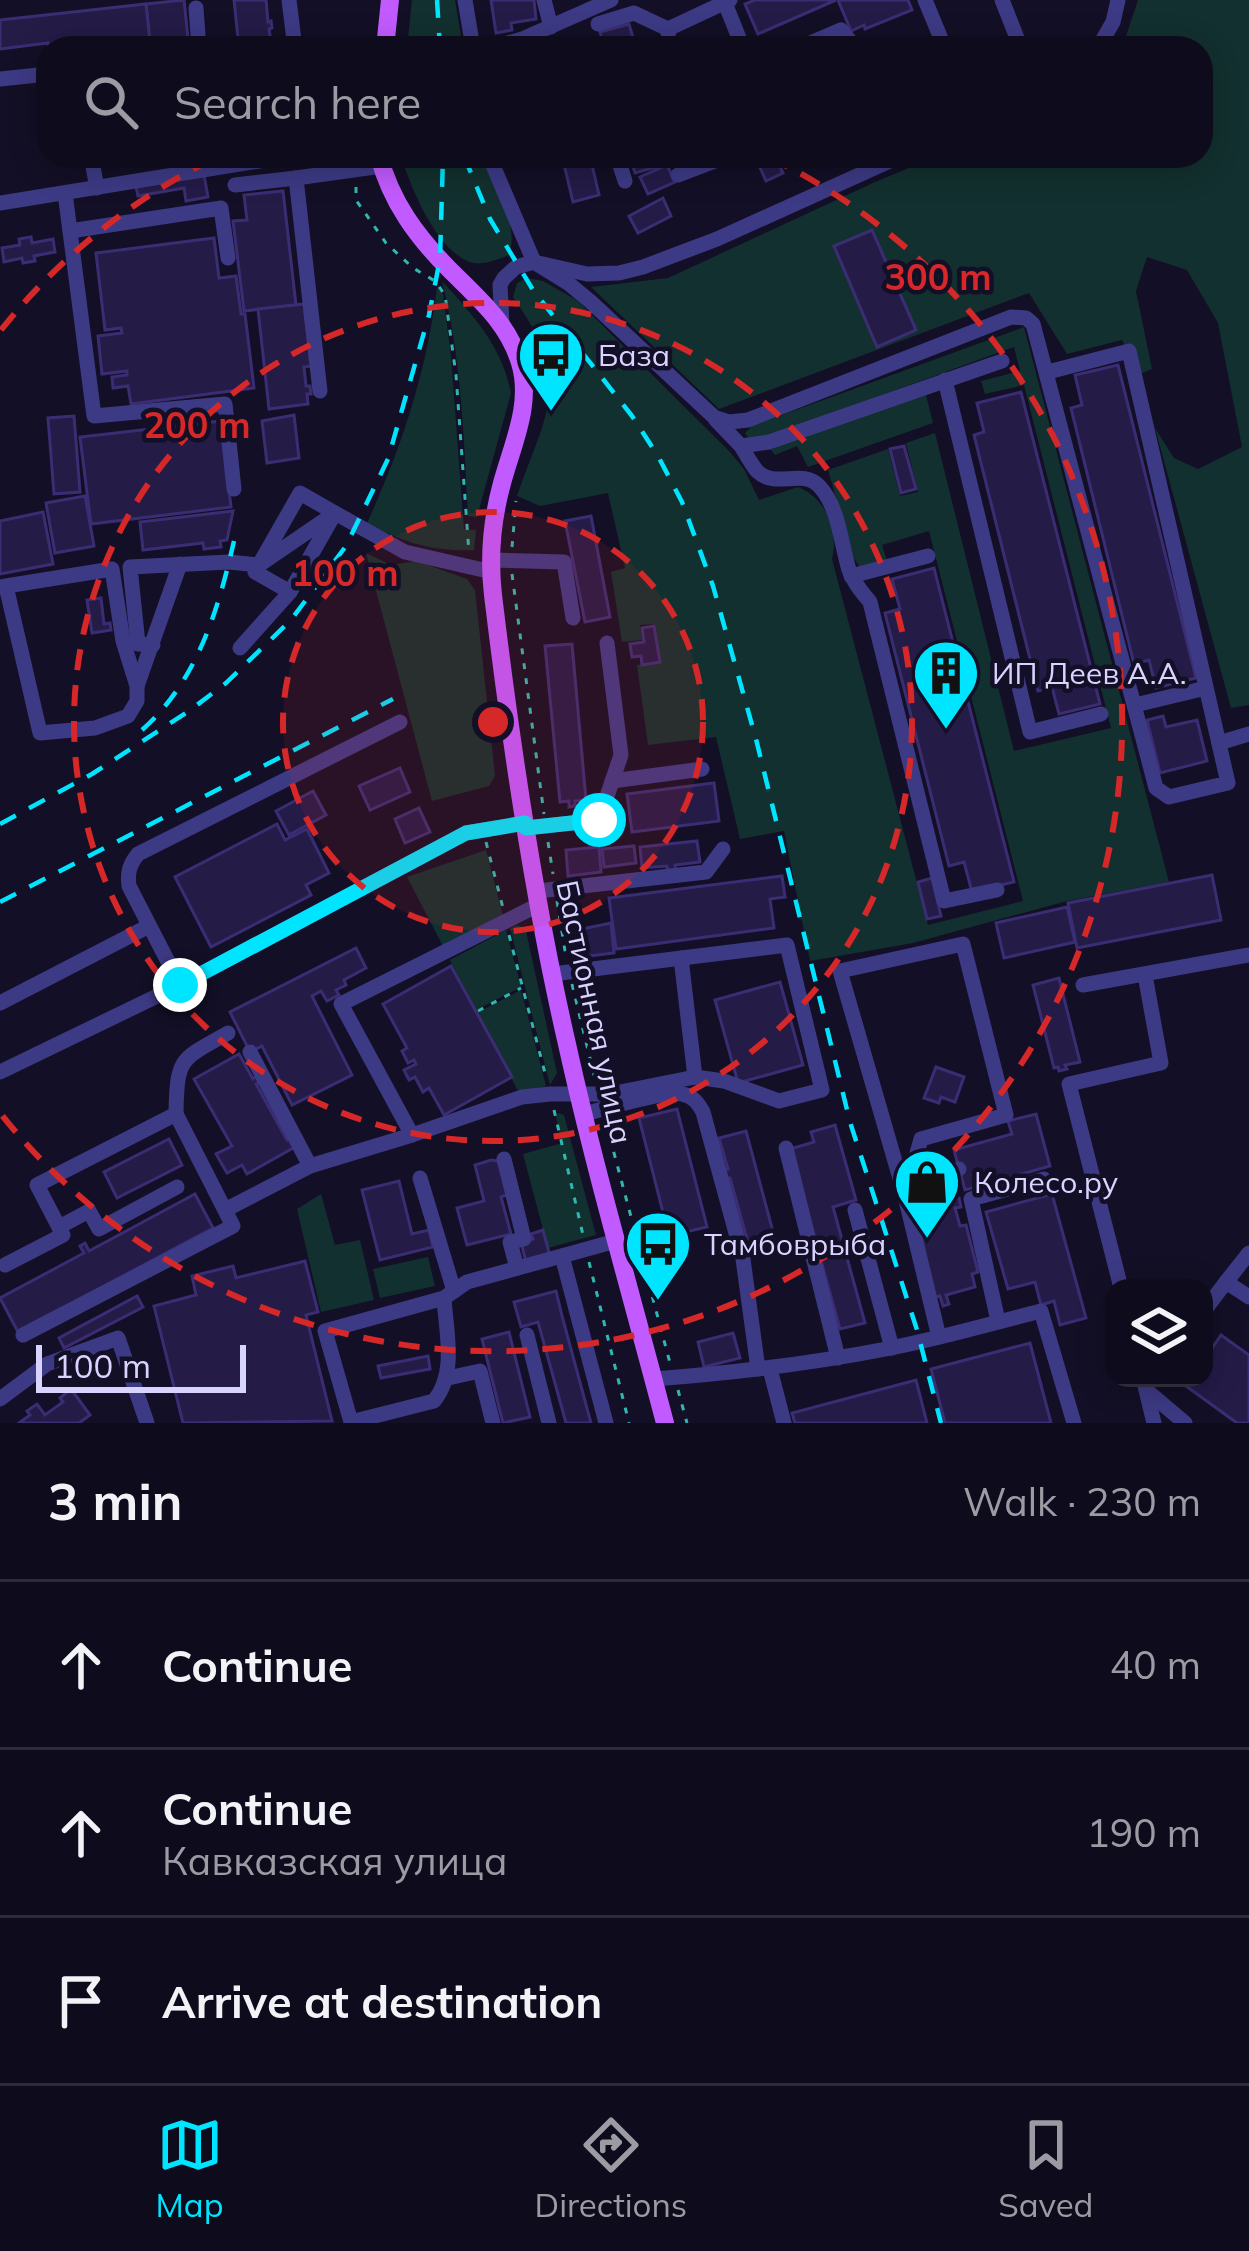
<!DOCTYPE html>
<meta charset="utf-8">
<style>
body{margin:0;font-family:Mulish,sans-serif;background:#1c1929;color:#f1f3f6}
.controls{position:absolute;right:36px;bottom:36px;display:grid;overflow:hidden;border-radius:24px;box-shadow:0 6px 30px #0003}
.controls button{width:108px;height:108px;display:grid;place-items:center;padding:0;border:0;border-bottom:3px solid #2e2b3b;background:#0e0b1c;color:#f1f3f6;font:60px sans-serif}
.scale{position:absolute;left:36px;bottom:30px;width:210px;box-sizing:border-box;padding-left:12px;border:6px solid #d9d4ff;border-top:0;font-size:33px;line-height:42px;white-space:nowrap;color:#d9d4ff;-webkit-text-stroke:9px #130f26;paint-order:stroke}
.stop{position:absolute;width:36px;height:36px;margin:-27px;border:9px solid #00e5ff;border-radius:50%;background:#fff}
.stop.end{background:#00e5ff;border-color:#fff;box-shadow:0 3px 12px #0008}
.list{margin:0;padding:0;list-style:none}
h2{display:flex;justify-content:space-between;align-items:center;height:156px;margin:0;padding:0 48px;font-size:51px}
h2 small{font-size:39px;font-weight:400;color:#9b9ba3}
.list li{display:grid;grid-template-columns:78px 1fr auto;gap:36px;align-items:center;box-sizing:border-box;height:168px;padding:0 48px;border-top:3px solid #2e2b3b}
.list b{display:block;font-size:45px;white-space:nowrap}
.list p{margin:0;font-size:39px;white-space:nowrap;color:#9b9ba3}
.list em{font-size:39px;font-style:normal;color:#9b9ba3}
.icon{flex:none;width:66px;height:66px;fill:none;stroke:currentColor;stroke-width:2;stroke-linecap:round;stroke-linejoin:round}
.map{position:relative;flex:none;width:1249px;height:1423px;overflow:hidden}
.search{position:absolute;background:#0e0b1c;box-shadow:0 6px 30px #0003;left:36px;right:36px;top:36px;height:132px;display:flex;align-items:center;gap:30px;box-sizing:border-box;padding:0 42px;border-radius:36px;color:#9b9ba3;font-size:45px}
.sheet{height:660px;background:#0e0b1c}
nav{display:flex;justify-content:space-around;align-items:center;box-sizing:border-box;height:168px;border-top:3px solid #2e2b3b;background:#0e0b1c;font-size:33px;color:#9b9ba3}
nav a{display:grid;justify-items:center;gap:6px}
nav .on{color:#00e5ff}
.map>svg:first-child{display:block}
.green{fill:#12302f}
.building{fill:#241b47;stroke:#3b2d73;stroke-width:3}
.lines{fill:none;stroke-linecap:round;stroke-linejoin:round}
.path{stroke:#2fb8b0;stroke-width:3;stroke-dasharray:6 9;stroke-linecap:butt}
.minor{stroke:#3d3a85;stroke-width:15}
.major{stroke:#c25bff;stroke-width:18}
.rail{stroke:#00e5ff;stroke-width:4.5;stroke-dasharray:18 15;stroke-linecap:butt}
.route{stroke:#00e5ff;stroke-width:15}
.ring{fill:none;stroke:#d62828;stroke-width:6;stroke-dasharray:21 15}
.labels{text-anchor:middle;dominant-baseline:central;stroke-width:9;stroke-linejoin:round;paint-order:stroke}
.poi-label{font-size:30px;fill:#d9d4ff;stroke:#130f26;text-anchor:start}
.street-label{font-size:30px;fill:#d9d4ff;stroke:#130f26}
.centre{fill:#d62828;stroke:#130f26;stroke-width:6}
.ring-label{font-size:36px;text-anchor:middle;font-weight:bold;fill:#d62828;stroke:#130f26;stroke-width:9;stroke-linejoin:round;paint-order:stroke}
</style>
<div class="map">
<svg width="1249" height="1423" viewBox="0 0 1249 1423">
<rect width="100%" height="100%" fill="#130f26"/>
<g class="green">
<polygon points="412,0 455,0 463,48 407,48"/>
<polygon points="1138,0 1249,0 1249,705 1231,708 1155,428 1174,458 1198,469 1242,447 1218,323 1187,270 1147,257 1136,291 1152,369 1140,374 1122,340 1067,354 1029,293 719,409 591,287 668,278 875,182 938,156 1201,156 1201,48 1122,48"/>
<path d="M 401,156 L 483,156 C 494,185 520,225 509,255 C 497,260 482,266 470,262 C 436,250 411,188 401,156 Z"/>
<path d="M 527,278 L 543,281 L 578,301 L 729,451 L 744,469 L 759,500 L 798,487 C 826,498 839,530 832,559 L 928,925 L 1023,901 L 929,531 L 882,545 L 888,564 L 861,569 L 853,557 L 828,470 L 888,449 L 900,496 L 918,492 L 906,443 L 935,433 L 1014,751 L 1111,728 L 1024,385 L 985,394 L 981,381 L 1020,371 L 1014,347 L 783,431 L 749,439 L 745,433 L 752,426 L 1024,327 L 1169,882 L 1067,901 L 913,943 L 810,961 L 784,831 L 740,839 L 716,737 L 648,745 L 637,665 L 660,662 L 655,624 L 640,625 L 642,640 L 622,642 L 611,572 L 625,568 L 608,493 L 540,506 L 517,496 C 548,408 573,382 513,297 L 517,283 Z"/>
<path d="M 442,281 C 473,315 502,346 511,393 L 477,517 L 468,516 C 464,437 461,356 442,281 Z"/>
<path d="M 437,287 L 443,294 L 451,356 L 464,529 L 476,530 L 474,550 C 434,552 401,542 367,523 C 402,447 427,370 437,287 Z"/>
<polygon points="926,395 933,423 808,467 797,446 775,455 767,445"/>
<polygon points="366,553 391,565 417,561 467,579 475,590 495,776 489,786 432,801"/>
<polygon points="486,850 503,916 443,946 407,877"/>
<polygon points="518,925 526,931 557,1073 550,1085 510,928"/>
<polygon points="506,930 521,987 476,1010 450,960"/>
<polygon points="521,990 546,1086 519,1093 477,1013"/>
<polygon points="558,1113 564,1115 596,1235 548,1248 523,1154 562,1143 556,1117"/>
<polygon points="321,1194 335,1245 360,1240 374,1300 321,1312 297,1209"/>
<polygon points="428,1257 435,1286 380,1298 373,1269"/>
</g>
<g class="building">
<polygon points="184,0 188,38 150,43 146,4"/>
<polygon points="234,0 266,0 268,22 271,21 272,28 269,29 272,48 239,48"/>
<polygon points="491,0 534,0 536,19 511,23 512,30 496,33"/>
<polygon points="755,0 836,0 758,34 745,4"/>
<polygon points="838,0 908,0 912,10 865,29 864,25 851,31"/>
<polygon points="146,4 150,43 101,48 49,48 48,43 0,49 0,20"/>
<polygon points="629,24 636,48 604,48 600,32"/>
<polygon points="562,156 590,156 599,195 573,202"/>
<polygon points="630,156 657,156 660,166 635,173"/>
<polygon points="775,156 783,173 766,181 758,163"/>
<polygon points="667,165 675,182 648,194 640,177"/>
<polygon points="204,175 208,197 186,201 184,188 138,196 136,187"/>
<polygon points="283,191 296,305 244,311 233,221 247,220 244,195"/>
<polygon points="663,198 671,216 638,233 629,216"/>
<polygon points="872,230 916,330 877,347 834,246"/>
<polygon points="31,237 32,243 53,239 55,252 34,256 35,261 23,263 22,258 4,262 2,248 20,245 19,239"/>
<polygon points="214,238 219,278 236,276 241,314 245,314 254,388 131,404 128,386 113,388 112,377 127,375 127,371 102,374 98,336 122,333 121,328 105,330 96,253"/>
<polygon points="304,304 311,366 304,367 306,386 310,386 311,394 307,394 308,404 269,409 258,309"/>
<polygon points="1118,365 1196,678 1156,688 1149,660 1134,664 1071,408 1082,405 1075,375"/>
<polygon points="1021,392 1100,704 1059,714 1052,687 1038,691 974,435 984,432 977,403"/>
<polygon points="294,415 299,458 267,463 262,421"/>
<polygon points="74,416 80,492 54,494 48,418"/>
<polygon points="221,421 231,507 91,524 80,437"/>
<polygon points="904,446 916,489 901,493 890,449"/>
<polygon points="85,496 94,546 55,553 46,503"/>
<polygon points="233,511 227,540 220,541 221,547 204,549 203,543 143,550 140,522"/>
<polygon points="43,512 53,564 0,574 0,521"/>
<polygon points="591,516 610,617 585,622 565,521"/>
<polygon points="934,568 1014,882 972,892 964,862 949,866 885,613 900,609 892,579"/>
<polygon points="101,598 104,624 110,623 111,630 92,633 87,600"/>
<polygon points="654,626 660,662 642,665 641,656 632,657 630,644 644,642 642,628"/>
<polygon points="572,644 586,800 575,801 575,806 569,807 569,801 560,802 545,646"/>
<polygon points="1163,716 1166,727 1197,720 1207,761 1160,773 1147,720"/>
<polygon points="400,768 410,792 370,810 359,786"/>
<polygon points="714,783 719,821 632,832 627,794"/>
<polygon points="313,791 326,815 289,835 276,811"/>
<polygon points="419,808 430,832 405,843 395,819"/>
<polygon points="277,824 285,840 307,829 329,873 306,885 311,895 211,947 175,877"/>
<polygon points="697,841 700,862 675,865 676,872 668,873 667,866 642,868 640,847"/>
<polygon points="634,846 636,863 604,867 602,849"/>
<polygon points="599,847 601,872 568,876 566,850"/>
<polygon points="1212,875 1221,920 1077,948 1068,903"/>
<polygon points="782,876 785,897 770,899 774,928 616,949 609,898"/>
<polygon points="932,878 941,916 927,919 918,882"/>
<polygon points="1067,907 1075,942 1004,958 996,923"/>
<polygon points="611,923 614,953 580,957 578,945 576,945 577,930"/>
<polygon points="356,948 366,968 344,980 346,985 336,990 339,995 327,1001 321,991 312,996 352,1075 292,1105 262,1046 250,1052 230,1012"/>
<polygon points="451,966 512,1077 444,1115 429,1088 423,1092 415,1077 409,1080 404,1070 416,1064 414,1060 408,1063 402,1051 407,1048 383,1004"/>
<polygon points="1059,978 1080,1062 1065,1065 1067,1069 1059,1071 1058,1067 1054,1068 1033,985"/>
<polygon points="780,982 803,1065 738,1083 715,1000"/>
<polygon points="239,1054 253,1079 257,1076 260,1082 256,1084 287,1140 290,1138 295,1147 247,1174 242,1165 227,1173 216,1154 232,1146 194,1079"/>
<polygon points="936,1067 964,1077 955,1102 941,1097 939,1103 924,1098"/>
<polygon points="677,1109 707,1227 669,1236 639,1118"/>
<polygon points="1036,1114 1050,1166 965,1190 954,1150 1012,1134 1008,1121"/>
<polygon points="835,1125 856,1200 833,1207 865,1323 840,1329 790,1149 814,1142 811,1132"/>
<polygon points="746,1131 776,1243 760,1247 762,1254 752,1257 730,1178 726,1179 723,1170 728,1169 719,1138"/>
<polygon points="169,1139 182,1165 117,1198 104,1172"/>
<polygon points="491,1160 498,1161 510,1194 501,1197 511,1234 467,1245 457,1208 484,1201 475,1165"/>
<polygon points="399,1181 412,1234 429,1230 433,1247 380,1260 362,1190"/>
<polygon points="195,1194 213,1228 18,1332 0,1298 84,1253 80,1246 85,1243 89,1251"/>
<polygon points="1052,1194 1086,1318 1060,1325 1054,1301 1041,1305 1035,1282 1008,1289 986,1212"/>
<polygon points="959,1198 961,1207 955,1208 960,1226 966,1225 978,1272 972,1274 975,1287 946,1295 949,1304 943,1306 940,1296 935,1297 913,1209"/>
<polygon points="543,1230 550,1256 526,1262 521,1242 533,1239 531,1234"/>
<polygon points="305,1261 318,1312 306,1315 332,1421 183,1423 154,1306 196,1295 192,1276 233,1266 236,1278"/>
<polygon points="556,1291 562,1316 591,1423 566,1423 538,1322 521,1327 514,1302"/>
<polygon points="137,1296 143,1307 64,1348 59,1338"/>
<polygon points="509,1332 530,1417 503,1423 482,1339"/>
<polygon points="733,1333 740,1358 704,1367 698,1342"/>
<polygon points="1221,1335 1249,1355 1249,1423 1237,1423 1186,1386 1191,1378 1204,1378 1204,1360"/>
<polygon points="1030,1343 1051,1423 945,1423 931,1369"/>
<polygon points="428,1356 430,1369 381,1378 378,1366"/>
<polygon points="916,1380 927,1423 795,1423 792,1413"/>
<polygon points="71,1389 90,1415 79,1423 19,1423 30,1415 27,1411 37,1404 45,1415 63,1402 60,1398"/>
</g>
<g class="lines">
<g class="path">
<polyline points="356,187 356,200 386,243 413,268 435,281 445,295 456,375 469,553"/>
<polyline points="512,547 516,501"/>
<polyline points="512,574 544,814"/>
<polyline points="486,842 503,908"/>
<polyline points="548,842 553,874"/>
<polyline points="557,901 566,957"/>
<polyline points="509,935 546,1077"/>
<polyline points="572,984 595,1079"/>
<polyline points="478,1011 521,988"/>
<polyline points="554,1110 583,1235"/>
<polyline points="606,1123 670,1363"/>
<polyline points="589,1262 629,1423"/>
<polyline points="678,1390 687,1423"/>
</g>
<g class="minor">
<polyline points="289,0 295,48"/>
<polyline points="465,0 473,48"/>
<polyline points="544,0 551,27"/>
<polyline points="925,0 942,41 929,48"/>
<polyline points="1002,0 1019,43"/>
<polyline points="725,3 743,48"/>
<polyline points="196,8 199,48"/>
<polyline points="598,24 634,13 668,29"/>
<polyline points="490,48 522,39 611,0"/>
<polyline points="669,48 668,29 730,0"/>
<polyline points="799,48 841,30 856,48"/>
<polyline points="1098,48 1113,22 1118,0"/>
<polyline points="0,79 48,74"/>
<polyline points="91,156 97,188"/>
<polyline points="489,156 534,262 568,283 591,302 714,417 729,422 748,420 1011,317 1026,318 1033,324 1156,788 1169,797 1228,783 1129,351 1048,372"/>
<polyline points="617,156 625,181"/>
<polyline points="678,175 728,156"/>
<polyline points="235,185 296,178"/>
<polyline points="65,193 94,416 225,404 234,489"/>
<polyline points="0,203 290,156"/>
<polyline points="70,231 221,208 228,258"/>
<polyline points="502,323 500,285 504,278 516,267 534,262 587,274 619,273 643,267 717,239 901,156"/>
<polyline points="945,380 1030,732 1101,714"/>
<polyline points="320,391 296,178 382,166"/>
<polyline points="716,420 741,446 769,442 1002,361"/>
<path d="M 741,446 C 746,454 751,464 757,471 C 776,490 802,467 820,487 C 839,508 841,544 849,570 C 853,582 862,592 870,602 L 944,901 L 997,890"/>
<polygon points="300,493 335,513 290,592 255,572"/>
<polyline points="492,560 564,562 573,618"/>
<polyline points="851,576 928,556"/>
<polyline points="0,587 6,586 112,569 123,641 137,686 137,701 128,716 95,728 40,733 6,586"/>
<polyline points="153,645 138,644 130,567 229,562 259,565 335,513 405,552 492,572"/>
<polyline points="240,648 290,592"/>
<polyline points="137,686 180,564"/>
<polyline points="1135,705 1206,688"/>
<polyline points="1219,743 1249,734"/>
<polyline points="612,781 702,769"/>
<polyline points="526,828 599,820 621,755 607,643"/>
<polyline points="538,891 706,872 723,849"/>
<polyline points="540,904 341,1004 412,1135 522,1097 550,1094 610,1094 695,1077 724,1081 779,1101 822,1090 787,945 552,974"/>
<polyline points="681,958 695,1077"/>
<path d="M 180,985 L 129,886 C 127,872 130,864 138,854 L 400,722"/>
<polyline points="1083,985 1249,955"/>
<polyline points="0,1003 149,926"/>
<polyline points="250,1052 310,1166"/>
<polyline points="0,1072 180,985 466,833 525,823"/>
<path d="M 176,1114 C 177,1057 180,1060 228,1033"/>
<path d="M 584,1114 C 605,1109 664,1090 682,1094 C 693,1096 698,1103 703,1112 L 743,1259 L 758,1369"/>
<polyline points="786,1148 838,1358"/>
<polyline points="504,1159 524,1239 510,1242 517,1268"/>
<polyline points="420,1178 454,1291"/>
<polyline points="909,1182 959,1169"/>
<polyline points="905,1196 921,1139 1006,1115 963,944 840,971 905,1196 939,1337"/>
<polyline points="225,1210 310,1166 412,1135"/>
<polyline points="855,1210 892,1348"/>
<polyline points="59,1227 89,1211 99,1229 177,1187"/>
<polyline points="562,1256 606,1423"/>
<polyline points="5,1265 63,1235 37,1185 176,1114 233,1226 23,1335"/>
<polyline points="1226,1282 1249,1253"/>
<polyline points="1121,1288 1069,1084 1161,1063 1145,975"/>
<path d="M 444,1298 C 446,1332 457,1373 434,1401 L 351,1422 L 325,1331 L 444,1298 L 467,1282 L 616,1241"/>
<polyline points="1204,1311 1226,1282 1249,1297"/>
<polyline points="998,1321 971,1199 1044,1179"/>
<polyline points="527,1335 549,1423"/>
<polyline points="770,1369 784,1423"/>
<polyline points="448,1378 480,1371 493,1423"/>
<polyline points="1143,1378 1154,1423"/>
<path d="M 654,1379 C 732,1373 809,1364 886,1349 C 938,1339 990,1324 1041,1311 L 1074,1423"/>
<polyline points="1146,1390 1185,1423"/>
<polyline points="0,1399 47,1364 118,1338 147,1423"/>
</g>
<g class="major">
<polyline points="385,48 390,0"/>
<path d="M 379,156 C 391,202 417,237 450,270 C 479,299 508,323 520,363 C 533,405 511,447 501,487 C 492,521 489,560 493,595 C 511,745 533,897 567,1044 C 595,1171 632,1297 665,1423"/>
</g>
<g class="rail">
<polyline points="437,0 440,48"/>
<polyline points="464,156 490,219 533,290 632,416 658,456 682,502 713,586 756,739 850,1122 917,1330 941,1423"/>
<path d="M 142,730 C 197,681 218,611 234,541"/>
<polyline points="0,824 92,774 189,711 226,683 291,620 346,546 388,459 429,315 440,259 443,156"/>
<polyline points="0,902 393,699"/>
</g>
</g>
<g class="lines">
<polyline class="route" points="180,985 466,833 525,823 526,828 599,820"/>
</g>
<circle cx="493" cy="722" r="210" fill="#d62828" fill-opacity=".12"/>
<g class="ring">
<circle cx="493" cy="722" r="210"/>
<circle cx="493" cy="722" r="419"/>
<path d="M1 330A629 629 0 0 1 217 157M769 157A629 629 0 1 1 1 1114"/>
</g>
<defs>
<g id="bus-pin" transform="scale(3.45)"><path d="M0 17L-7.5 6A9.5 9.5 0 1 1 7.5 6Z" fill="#00e5ff" stroke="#130f26"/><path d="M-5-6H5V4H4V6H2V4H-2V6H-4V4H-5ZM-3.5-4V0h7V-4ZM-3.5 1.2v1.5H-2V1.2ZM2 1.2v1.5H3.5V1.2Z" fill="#111"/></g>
<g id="building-pin" transform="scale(3.45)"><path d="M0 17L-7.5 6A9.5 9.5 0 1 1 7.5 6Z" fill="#00e5ff" stroke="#130f26"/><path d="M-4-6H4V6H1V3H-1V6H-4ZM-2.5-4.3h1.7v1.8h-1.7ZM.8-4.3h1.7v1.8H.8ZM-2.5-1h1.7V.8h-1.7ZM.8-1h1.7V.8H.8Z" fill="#111"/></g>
<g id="shop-pin" transform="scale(3.45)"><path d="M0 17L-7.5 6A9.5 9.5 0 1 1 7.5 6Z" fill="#00e5ff" stroke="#130f26"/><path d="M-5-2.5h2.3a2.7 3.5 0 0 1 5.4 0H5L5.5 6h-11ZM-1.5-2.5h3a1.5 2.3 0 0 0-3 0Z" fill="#111"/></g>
</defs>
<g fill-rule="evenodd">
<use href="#bus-pin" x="551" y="355"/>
<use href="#building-pin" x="946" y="673"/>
<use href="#shop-pin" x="927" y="1182"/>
<use href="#bus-pin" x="658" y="1244"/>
</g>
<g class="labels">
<g class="poi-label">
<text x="598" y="355">База</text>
<text x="992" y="673">ИП Деев А.А.</text>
<text x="974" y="1182">Колесо.ру</text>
<text x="704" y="1244">Тамбоврыба</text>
</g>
<g class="street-label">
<text transform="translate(595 1012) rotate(78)">Бастионная улица</text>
</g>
</g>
<circle cx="493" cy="722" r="18" class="centre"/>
<g class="ring-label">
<text x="938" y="290">300 m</text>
<text x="197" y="438">200 m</text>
<text x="345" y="586">100 m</text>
</g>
</svg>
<div class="controls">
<button><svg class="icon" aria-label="layers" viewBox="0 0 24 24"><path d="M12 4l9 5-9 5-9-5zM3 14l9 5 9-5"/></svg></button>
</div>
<div class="scale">100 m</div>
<div class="stop" style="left:599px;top:820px"></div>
<div class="stop end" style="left:180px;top:985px"></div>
<div class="search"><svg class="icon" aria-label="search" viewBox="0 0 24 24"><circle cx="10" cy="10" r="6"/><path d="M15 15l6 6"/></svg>Search here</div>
</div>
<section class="sheet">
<h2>3 min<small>Walk · 230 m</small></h2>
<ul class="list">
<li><svg class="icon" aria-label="ahead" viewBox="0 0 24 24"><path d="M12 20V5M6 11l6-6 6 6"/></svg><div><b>Continue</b></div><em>40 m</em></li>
<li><svg class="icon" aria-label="ahead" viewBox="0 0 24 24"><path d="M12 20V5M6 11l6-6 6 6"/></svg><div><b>Continue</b><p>Кавказская улица</p></div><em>190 m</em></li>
<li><svg class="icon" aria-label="arrive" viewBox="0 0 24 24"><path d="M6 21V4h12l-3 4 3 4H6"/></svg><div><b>Arrive at destination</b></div></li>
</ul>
</section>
<nav>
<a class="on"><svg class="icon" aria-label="map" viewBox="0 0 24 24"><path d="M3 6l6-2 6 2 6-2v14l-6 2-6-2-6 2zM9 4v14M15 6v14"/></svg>Map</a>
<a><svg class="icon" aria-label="directions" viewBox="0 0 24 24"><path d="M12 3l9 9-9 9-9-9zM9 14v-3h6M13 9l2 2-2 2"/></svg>Directions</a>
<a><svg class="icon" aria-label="saved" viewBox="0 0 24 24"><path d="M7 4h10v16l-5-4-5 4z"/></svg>Saved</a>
</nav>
